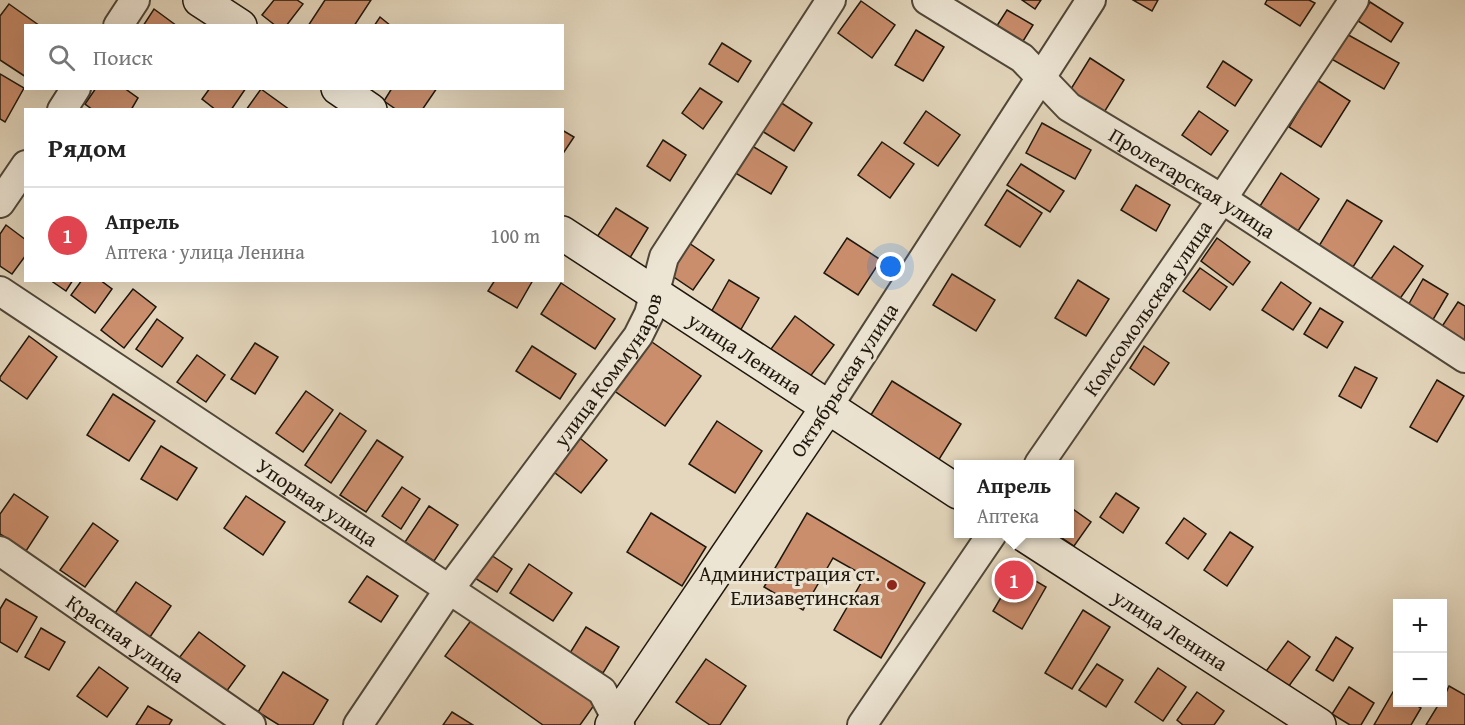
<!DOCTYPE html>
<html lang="ru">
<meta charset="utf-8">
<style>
body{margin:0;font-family:"Gentium Book Plus",serif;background:#f2f2f2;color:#222}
.controls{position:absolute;right:18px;bottom:18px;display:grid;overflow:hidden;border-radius:0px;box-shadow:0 6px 24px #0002}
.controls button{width:54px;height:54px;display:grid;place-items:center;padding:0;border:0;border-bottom:2px solid #e0e0e0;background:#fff;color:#222;font:30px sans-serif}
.you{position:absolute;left:891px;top:267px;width:21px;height:21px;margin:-15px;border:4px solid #fff;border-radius:50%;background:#1a73e8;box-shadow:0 0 0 9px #1a73e833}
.badge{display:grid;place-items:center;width:39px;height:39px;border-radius:50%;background:#8f2418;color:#fff;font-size:20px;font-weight:700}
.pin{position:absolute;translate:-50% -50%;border:3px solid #fff;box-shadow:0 2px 6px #0006}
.popup{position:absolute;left:954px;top:460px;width:120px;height:78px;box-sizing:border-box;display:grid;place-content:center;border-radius:0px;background:#fff;filter:drop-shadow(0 2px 4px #0005);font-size:20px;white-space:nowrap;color:#767676}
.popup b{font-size:22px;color:#222}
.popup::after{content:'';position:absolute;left:50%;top:100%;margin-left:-12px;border:12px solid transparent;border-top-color:#fff}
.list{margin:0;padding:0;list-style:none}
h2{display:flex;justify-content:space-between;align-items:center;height:78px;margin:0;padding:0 24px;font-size:26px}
h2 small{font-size:20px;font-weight:400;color:#767676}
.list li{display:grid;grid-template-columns:39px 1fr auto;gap:18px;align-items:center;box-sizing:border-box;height:96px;padding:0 24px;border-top:2px solid #e0e0e0}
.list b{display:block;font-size:22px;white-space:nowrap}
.list p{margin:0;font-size:20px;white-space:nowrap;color:#767676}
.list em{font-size:20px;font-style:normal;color:#767676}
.icon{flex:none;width:33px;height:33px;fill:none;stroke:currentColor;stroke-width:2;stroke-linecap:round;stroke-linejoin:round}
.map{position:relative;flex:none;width:1465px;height:725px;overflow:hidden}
.search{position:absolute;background:#fff;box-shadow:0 6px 24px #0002;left:24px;top:24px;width:540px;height:66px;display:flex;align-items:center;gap:15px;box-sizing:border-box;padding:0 21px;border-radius:0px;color:#767676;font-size:22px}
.panel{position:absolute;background:#fff;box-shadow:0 6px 24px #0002;left:24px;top:108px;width:540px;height:174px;border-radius:0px}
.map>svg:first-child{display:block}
.building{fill:#ca8e6d;stroke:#1f170d;stroke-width:1.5}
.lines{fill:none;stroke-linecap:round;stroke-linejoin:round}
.street-casing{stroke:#504739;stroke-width:32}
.secondary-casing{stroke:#1f170d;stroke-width:36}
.street{stroke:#ede5d4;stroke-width:28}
.secondary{stroke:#ede5d4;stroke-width:33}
.poi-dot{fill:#8f2418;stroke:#ede5d4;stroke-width:2}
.labels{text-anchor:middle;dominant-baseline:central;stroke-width:6;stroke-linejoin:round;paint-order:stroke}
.street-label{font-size:21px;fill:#1f170d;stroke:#ede5d4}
.poi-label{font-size:21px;fill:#1f170d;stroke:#ede5d4;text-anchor:end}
</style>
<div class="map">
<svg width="1465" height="725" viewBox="0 0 1465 725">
<rect width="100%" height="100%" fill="#e4d7bd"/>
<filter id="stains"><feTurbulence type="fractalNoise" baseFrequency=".00333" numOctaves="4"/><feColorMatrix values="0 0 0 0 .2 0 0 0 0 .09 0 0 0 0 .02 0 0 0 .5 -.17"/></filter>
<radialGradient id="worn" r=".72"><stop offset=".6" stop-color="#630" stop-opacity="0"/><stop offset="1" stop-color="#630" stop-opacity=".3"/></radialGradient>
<g class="building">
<polygon points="274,0 297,0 303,4 286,26 276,26 262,15"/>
<polygon points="325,0 371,0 354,26 308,26"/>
<polygon points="1022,0 1041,0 1035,9"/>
<polygon points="1133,0 1158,0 1152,11"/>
<polygon points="1267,0 1309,0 1315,3 1300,26 1265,4"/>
<polygon points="861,1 895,25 872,58 838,33"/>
<polygon points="1370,2 1403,23 1391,42 1358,21"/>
<polygon points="9,4 40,26 26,26 26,77 0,60 0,16"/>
<polygon points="154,9 177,26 143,26"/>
<polygon points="1007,10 1033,25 1017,51 991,35"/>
<polygon points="380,17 391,26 374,26"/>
<polygon points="916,30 944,47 923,81 895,65"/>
<polygon points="1343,32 1399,63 1384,89 1328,57"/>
<polygon points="722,43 751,61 738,82 709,64"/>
<polygon points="1090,58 1124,80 1100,119 1066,97"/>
<polygon points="1223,61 1252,80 1235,106 1207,87"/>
<polygon points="0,74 24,88 5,122 0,119"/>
<polygon points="1317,80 1350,101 1321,147 1289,127"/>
<polygon points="96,88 124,88 138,98 131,110 93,110 85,104"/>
<polygon points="210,88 246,88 231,110 216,110 202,99"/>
<polygon points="392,88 437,88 422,110 397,110 384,101"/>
<polygon points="700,88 722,102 703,129 682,113"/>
<polygon points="261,89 290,110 246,110"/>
<polygon points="780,102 812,123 794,151 762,131"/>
<polygon points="926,111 960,135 938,166 904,143"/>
<polygon points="1199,111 1228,131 1211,155 1182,135"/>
<polygon points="1042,123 1091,150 1075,179 1026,153"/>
<polygon points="562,130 574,137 562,155"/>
<polygon points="663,140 686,155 670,181 647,166"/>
<polygon points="882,142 914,164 890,198 858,175"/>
<polygon points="749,144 787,167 771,194 732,171"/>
<polygon points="1021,164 1064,191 1050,212 1007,185"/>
<polygon points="1281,173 1319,199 1298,231 1260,206"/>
<polygon points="1136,185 1170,205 1156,231 1121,210"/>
<polygon points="1007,190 1042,213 1020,247 985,225"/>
<polygon points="1347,200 1382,221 1353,267 1319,246"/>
<polygon points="616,208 648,228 628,261 595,240"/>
<polygon points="6,225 26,240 26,255 12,274 0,266 0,234"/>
<polygon points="847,238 881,260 858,295 824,273"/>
<polygon points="1217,238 1250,262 1233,285 1201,261"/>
<polygon points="686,241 714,260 693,290 665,271"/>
<polygon points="1394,246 1423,266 1399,300 1370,280"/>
<polygon points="1200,268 1227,287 1210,310 1183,291"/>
<polygon points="952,274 995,300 976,331 933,305"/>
<polygon points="1423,279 1448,294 1431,323 1406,309"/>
<polygon points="50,280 73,280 66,291"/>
<polygon points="82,280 100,280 112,289 95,313 71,295"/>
<polygon points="495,280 533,280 517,308 488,291"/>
<polygon points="729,280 759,298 740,331 710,314"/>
<polygon points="1078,280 1109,299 1086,336 1055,318"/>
<polygon points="1281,282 1311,303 1293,330 1262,310"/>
<polygon points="561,283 615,319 595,349 541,314"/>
<polygon points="133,289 156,307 124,348 101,330"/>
<polygon points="1458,302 1465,306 1465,349 1439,331"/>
<polygon points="1320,308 1343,322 1327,348 1304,334"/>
<polygon points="795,316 834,345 809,378 771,349"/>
<polygon points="157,319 183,338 162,367 136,349"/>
<polygon points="29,336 57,357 27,399 0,380 0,377"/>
<polygon points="649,340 701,376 665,426 613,390"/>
<polygon points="255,343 278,357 255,394 231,379"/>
<polygon points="532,346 576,374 560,399 516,371"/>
<polygon points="1144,346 1169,363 1154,385 1130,368"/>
<polygon points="197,355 225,375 206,402 177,382"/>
<polygon points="1355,367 1377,378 1361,408 1339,396"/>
<polygon points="1437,380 1464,396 1437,442 1410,427"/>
<polygon points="892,381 961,424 938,461 869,418"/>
<polygon points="306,391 333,410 303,452 276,433"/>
<polygon points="113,394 155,421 129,461 87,435"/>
<polygon points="340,413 366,431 331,483 305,465"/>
<polygon points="717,421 762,451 735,493 689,464"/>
<polygon points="576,435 607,460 581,493 550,469"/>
<polygon points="377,440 403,457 366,512 340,495"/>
<polygon points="161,446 197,468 177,500 141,479"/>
<polygon points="402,487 420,499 401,529 382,516"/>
<polygon points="1116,493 1139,508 1123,533 1100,517"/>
<polygon points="14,494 48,517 26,551 0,534 0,514"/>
<polygon points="246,496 285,522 263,555 224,528"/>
<polygon points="429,506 458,525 434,561 405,542"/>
<polygon points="1070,507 1091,522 1074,546 1056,534 1070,534"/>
<polygon points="651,513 706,547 682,586 627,552"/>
<polygon points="807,513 925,583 881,658 834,630 865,576 833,558 803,610 764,587"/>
<polygon points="1184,518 1206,534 1188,559 1166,543"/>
<polygon points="93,523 118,541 85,587 60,570"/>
<polygon points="1230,532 1253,547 1227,586 1204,570"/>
<polygon points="485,551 512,569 497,592 470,575"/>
<polygon points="529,564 572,593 553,621 510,593"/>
<polygon points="1017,570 1046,587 1022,629 993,611"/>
<polygon points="367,576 398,596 381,622 349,602"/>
<polygon points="136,582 171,606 150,637 115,613"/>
<polygon points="6,599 37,617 17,652 0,642 0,609"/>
<polygon points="1083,610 1110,627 1072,689 1045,673"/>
<polygon points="475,615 597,701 580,725 543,725 445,656"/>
<polygon points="586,627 619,647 603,673 570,653"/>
<polygon points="41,628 65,642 49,670 25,657"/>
<polygon points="199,632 245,666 226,692 179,658"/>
<polygon points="1336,637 1353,648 1333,681 1316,670"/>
<polygon points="1288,641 1310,657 1286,690 1264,674"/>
<polygon points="706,659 746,686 720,725 710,725 676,702"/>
<polygon points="1097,664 1123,680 1106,707 1079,690"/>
<polygon points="99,667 128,688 107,717 77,696"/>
<polygon points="1158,668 1186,687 1163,721 1135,702"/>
<polygon points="283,672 328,700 313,725 279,725 258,712"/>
<polygon points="1449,686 1465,695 1465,725 1426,725 1440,702 1442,702"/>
<polygon points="1349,687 1374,703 1361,725 1350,725 1332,714"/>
<polygon points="1197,692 1224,711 1214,725 1183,725 1177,720"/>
<polygon points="1393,692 1398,695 1398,702 1411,702 1421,708 1411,725 1374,725"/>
<polygon points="148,706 172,720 169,725 136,725"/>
<polygon points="452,712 473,725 443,725"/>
</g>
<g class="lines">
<g class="street-casing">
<g id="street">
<path id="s1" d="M 927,0 L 1022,58 L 1069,107 L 1222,199 L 1465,358"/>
<polyline points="118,26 135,0"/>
<polyline points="62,110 76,88"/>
<polyline points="0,203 26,165"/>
<path id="s2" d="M 0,291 L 602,691 L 620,725"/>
<polyline points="827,408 1091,0"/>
<path id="s3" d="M 1039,464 L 1222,199 L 1354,0"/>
<path id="s4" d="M 0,551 L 251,725"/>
<path id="s5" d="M 358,725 L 448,591 L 638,336 L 649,314 L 664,257 L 831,0"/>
<polyline points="862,725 992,534"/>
</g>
</g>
<g class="secondary-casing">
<g id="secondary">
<polyline points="200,0 240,26"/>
<polyline points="338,88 370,110"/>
<path id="s6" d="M 562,233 L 958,492"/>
<path id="s7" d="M 1023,534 L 1319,725"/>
<polyline points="612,725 827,408"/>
</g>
</g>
<use href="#street" class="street"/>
<use href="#secondary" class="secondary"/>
</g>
<circle class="poi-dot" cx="892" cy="585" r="6"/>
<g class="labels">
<g class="street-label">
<text stroke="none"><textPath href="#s1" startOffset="324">Пролетарская улица</textPath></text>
<text stroke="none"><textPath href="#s3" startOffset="190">Комсомольская улица</textPath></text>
<text stroke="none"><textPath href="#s6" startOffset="219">улица Ленина</textPath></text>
<text stroke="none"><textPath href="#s5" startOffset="435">улица Коммунаров</textPath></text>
<text transform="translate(844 380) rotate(-57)">Октябрьская улица</text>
<text stroke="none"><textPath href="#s2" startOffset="381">Упорная улица</textPath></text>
<text stroke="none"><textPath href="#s7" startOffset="176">улица Ленина</textPath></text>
<text stroke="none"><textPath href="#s4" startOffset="153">Красная улица</textPath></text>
</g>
<g class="poi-label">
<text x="880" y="573">Администрация ст.<tspan x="880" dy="24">Елизаветинская</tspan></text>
</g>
</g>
<rect width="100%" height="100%" filter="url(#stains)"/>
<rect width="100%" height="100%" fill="url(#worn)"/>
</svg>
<div class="controls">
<button>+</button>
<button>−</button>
</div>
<div class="you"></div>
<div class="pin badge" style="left:1014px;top:580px;background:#e0444e">1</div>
<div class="popup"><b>Апрель</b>Аптека</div>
<div class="search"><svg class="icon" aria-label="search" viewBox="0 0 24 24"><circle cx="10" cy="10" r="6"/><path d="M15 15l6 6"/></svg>Поиск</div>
<section class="panel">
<h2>Рядом<small></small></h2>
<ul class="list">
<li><span class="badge" style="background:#e0444e">1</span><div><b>Апрель</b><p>Аптека · улица Ленина</p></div><em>100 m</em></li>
</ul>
</section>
</div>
